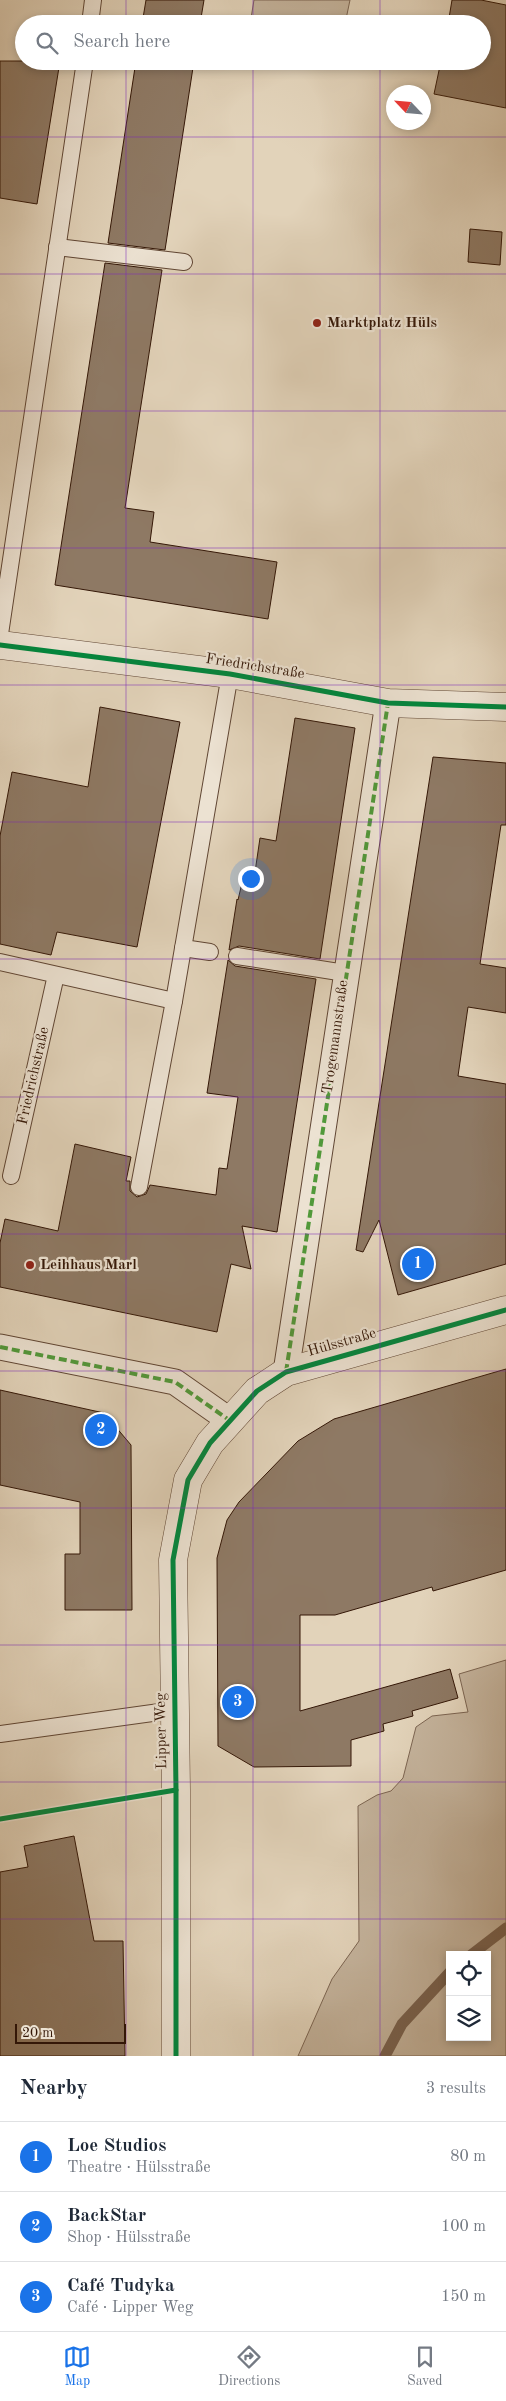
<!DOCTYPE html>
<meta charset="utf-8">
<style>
body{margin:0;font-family:"Old Standard TT",serif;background:#f6f6f7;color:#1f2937}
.controls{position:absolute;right:15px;bottom:15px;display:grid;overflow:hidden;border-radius:0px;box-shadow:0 2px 8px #0003}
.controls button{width:45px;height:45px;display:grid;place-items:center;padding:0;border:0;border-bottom:1px solid #e0e1e3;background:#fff;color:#1f2937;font:25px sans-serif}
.compass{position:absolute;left:386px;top:85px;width:45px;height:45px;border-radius:50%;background:#fff;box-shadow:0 2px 8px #0003;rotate:296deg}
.scale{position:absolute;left:15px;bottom:12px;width:111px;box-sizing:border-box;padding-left:5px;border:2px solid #341707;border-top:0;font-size:14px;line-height:18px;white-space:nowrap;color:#341707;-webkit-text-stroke:4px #ece2d2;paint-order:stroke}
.you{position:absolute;left:250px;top:878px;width:18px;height:18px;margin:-12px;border:4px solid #fff;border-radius:50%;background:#1a73e8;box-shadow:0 0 0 8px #1a73e833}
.badge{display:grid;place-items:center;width:32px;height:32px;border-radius:50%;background:#1a73e8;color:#fff;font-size:16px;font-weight:700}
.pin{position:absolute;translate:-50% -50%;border:2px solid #fff;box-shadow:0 1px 5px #0006}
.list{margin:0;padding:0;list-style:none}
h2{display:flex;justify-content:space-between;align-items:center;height:65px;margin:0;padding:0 20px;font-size:21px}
h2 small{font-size:16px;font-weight:400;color:#747a83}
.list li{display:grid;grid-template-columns:32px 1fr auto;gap:15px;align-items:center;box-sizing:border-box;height:70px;padding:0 20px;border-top:1px solid #e0e1e3}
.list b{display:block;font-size:19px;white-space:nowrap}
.list p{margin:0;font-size:16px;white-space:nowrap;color:#747a83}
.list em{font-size:16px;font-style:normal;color:#747a83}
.icon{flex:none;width:28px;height:28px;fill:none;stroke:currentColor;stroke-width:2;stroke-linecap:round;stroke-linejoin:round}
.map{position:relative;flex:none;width:506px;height:2056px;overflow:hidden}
.search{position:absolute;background:#fff;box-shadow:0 2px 8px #0003;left:15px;right:15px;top:15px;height:55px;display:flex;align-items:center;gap:12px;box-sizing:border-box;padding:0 18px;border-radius:28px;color:#747a83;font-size:19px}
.sheet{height:275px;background:#fff}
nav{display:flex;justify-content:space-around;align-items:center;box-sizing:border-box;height:70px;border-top:1px solid #e0e1e3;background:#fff;font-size:14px;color:#747a83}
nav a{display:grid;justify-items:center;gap:2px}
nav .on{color:#1a73e8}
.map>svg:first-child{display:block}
.green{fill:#c4b39c;stroke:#7c6552;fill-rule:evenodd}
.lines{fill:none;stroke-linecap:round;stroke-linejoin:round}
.stream{stroke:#79614e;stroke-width:11}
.building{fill:#8e7964;stroke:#341707}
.service-casing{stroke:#604634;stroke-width:18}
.pedestrian-casing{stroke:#604634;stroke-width:27}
.minor-casing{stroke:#604634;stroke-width:29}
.service{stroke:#ece2d2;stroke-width:16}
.pedestrian{stroke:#ece2d2;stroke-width:25}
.minor{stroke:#ece2d2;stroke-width:28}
.quiet{stroke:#51993a;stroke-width:4;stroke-dasharray:8 4;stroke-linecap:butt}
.cycleway-casing{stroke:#ece2d2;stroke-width:8}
.cycleway{stroke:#00873e;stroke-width:5}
.grid{fill:none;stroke:#7b2cbf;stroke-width:1;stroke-opacity:0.55}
.poi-dot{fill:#8f2418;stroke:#ece2d2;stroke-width:2}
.labels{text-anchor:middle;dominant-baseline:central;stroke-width:4.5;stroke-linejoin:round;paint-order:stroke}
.poi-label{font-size:15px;font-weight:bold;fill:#341707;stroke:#ece2d2;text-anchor:start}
.street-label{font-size:15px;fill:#341707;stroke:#ece2d2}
</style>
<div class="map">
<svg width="506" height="2056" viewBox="0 0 506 2056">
<rect width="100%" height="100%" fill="#e2d3ba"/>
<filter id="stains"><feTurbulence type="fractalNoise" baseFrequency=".004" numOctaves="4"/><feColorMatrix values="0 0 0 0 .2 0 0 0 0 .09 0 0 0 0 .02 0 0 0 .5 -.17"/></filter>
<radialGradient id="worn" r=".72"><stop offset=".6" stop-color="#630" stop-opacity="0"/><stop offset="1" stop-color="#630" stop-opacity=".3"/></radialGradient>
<g class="green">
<polygon points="254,0 350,0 345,24 250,24"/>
<path d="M 506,1660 L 506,2056 L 298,2056 L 332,1979 L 359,1941 L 358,1806 L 377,1795 L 391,1791 L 403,1778 L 416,1727 L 432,1716 L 468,1712 L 459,1674 ZM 450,1955 L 487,1955 L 487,2037 L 450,2037 Z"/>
</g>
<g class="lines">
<g class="stream">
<polyline points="471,1955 506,1928"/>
<polyline points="385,2056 402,2024 450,1972"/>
</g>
</g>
<g class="building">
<polygon points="146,0 204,0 200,24 142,24"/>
<polygon points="452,0 481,0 506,5 506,108 434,94 441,61 482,61 482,24 448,24"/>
<polygon points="0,61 60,61 37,204 0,198"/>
<polygon points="136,61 194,61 165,250 108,243"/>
<polygon points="470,229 502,232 500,265 468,262"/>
<polygon points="105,263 162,270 125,508 154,512 150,542 277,562 268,619 55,585"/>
<polygon points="100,707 180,722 137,947 57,932 51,955 0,944 0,836 12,772 88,787"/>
<polygon points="295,718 355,728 320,959 239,946 229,950 237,899 238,900 245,870 255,872 260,838 276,841"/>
<polygon points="433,757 506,763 506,825 501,825 480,964 506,968 506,1013 468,1007 458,1076 506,1084 506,1264 398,1295 379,1220 363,1252 356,1250"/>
<polygon points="228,960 235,966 316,979 277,1232 242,1226 251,1269 231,1264 217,1332 0,1287 0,1243 5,1219 58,1231 75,1144 131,1157 126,1181 130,1181 130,1191 137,1197 146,1194 150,1185 216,1195 219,1168 227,1169 238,1097 207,1093"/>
<polygon points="506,1369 506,1570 433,1591 432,1587 335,1615 300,1615 300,1711 450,1669 458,1698 412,1711 413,1716 383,1724 384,1731 351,1740 351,1766 254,1767 218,1746 217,1558 227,1520 239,1502 298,1441 334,1419"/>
<polygon points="0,1390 104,1413 131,1445 132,1610 65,1610 65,1554 80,1554 80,1502 0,1485"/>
<polygon points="74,1836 94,1941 123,1941 125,2056 0,2056 0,1872 28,1867 24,1846"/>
</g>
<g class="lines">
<g class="service-casing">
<g id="service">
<polyline points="90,24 93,0"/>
<polyline points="57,247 184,262"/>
<polyline points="0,634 85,61"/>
<polyline points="183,948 210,952"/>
<polyline points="237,956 345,973"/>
<polyline points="0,962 174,1001"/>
<polyline points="11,1176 56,975"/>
<polyline points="139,1187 174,1001 230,674"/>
<polyline points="0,1734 174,1710"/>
</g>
</g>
<g class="pedestrian-casing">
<g id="pedestrian">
<polyline points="0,1347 175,1382 229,1420"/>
<polyline points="286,1372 388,703"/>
</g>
</g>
<g class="minor-casing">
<g id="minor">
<polyline points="0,645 230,674 388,703 506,707"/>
<polyline points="176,2056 176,1790 173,1560 188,1480 210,1443 257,1391 286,1372 506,1310"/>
</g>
</g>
<use href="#service" class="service"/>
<use href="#pedestrian" class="pedestrian"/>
<use href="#minor" class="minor"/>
<g class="quiet">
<polyline points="0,1347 175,1382 229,1420"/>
<polyline points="286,1372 388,703"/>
</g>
<g class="cycleway-casing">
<g id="cycleway">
<polyline points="0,645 230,674 388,703 506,707"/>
<polyline points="0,1819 176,1790"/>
<polyline points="176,2056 176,1790 173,1560 188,1480 210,1443 257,1391 286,1372 506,1310"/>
</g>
</g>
<use href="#cycleway" class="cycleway"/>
</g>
<path class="grid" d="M 126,0 L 126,24M 253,0 L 253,24M 380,0 L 380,24M 126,61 L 126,2056M 253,61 L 253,2056M 380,61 L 380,2056M 0,137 L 506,137M 0,274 L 506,274M 0,411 L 506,411M 0,548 L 506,548M 0,685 L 506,685M 0,822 L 506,822M 0,959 L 506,959M 0,1097 L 506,1097M 0,1234 L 506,1234M 0,1371 L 506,1371M 0,1508 L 506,1508M 0,1645 L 506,1645M 0,1782 L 506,1782M 0,1919 L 506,1919"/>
<g class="poi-dot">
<circle cx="317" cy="323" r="5"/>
<circle cx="30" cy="1265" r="5"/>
</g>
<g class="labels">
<g class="poi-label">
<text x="327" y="323">Marktplatz Hüls</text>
<text x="40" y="1265">Leihhaus Marl</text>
</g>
<g class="street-label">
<text transform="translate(255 667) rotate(9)">Friedrichstraße</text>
<text transform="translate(336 1037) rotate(-82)">Trogemannstraße</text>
<text transform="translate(34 1076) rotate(-77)">Friedrichstraße</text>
<text transform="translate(342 1343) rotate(-16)">Hülsstraße</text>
<text transform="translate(162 1731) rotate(-91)">Lipper Weg</text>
</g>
</g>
<rect width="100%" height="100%" filter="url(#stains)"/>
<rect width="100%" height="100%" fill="url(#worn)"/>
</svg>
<div class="controls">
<button><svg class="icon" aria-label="locate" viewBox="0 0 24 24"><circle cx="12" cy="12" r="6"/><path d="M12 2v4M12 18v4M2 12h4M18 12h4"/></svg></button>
<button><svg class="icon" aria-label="layers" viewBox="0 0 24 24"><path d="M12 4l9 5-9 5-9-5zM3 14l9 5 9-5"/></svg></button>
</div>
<svg class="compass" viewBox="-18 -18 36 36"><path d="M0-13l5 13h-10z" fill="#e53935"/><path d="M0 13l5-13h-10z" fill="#747a83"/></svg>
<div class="scale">20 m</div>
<div class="you"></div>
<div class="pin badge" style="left:418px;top:1264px">1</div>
<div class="pin badge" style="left:101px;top:1430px">2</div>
<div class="pin badge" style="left:238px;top:1702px">3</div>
<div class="search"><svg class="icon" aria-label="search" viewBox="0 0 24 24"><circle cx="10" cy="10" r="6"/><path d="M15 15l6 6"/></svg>Search here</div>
</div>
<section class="sheet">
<h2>Nearby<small>3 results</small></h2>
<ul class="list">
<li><span class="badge">1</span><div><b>Loe Studios</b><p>Theatre · Hülsstraße</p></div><em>80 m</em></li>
<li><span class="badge">2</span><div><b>BackStar</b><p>Shop · Hülsstraße</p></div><em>100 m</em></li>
<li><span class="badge">3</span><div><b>Café Tudyka</b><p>Café · Lipper Weg</p></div><em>150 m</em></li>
</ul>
</section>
<nav>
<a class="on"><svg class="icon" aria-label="map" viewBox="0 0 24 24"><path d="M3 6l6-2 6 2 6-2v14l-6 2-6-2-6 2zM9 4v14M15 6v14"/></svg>Map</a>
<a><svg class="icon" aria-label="directions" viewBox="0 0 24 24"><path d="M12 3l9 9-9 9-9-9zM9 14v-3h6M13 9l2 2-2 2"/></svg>Directions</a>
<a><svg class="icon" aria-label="saved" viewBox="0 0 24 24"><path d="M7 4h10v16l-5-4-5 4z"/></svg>Saved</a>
</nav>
